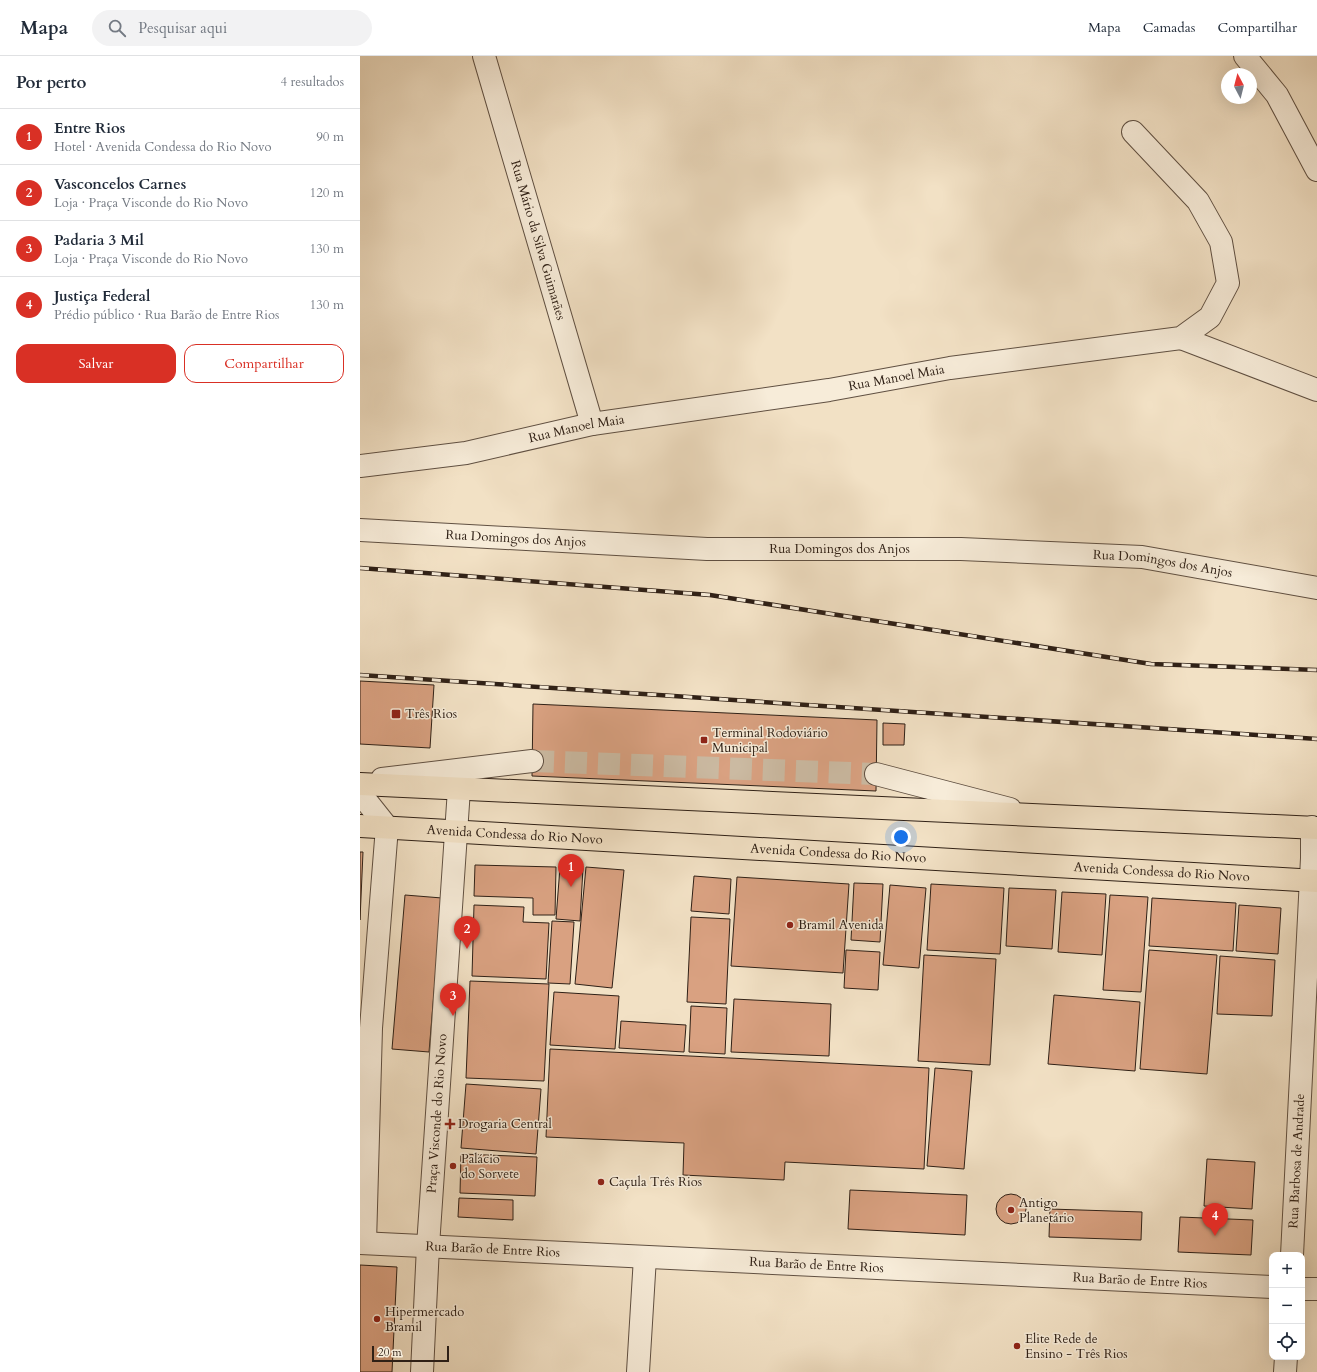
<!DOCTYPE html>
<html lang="pt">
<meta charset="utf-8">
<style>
body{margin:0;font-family:Cardo,serif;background:#f2f2f3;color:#1f2937}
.controls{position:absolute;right:12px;bottom:12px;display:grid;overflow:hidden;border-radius:8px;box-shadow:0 4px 16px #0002}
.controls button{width:36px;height:36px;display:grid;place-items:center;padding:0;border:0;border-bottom:1px solid #e0e1e3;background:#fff;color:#1f2937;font:20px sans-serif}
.compass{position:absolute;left:861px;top:12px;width:36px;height:36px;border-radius:50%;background:#fff;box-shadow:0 4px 16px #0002;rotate:353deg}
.scale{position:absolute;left:12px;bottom:10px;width:77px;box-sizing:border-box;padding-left:4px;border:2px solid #2f2016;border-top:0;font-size:11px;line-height:14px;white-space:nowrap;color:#2f2016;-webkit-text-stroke:3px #f7ecd9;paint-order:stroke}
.you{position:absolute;left:541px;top:781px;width:14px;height:14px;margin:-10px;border:3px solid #fff;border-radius:50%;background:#1a73e8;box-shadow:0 0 0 6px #1a73e833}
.badge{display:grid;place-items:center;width:26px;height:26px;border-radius:50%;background:#d93025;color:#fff;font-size:13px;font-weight:700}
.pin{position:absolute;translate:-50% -33px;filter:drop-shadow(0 1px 2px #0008)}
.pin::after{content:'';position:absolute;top:21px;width:14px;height:12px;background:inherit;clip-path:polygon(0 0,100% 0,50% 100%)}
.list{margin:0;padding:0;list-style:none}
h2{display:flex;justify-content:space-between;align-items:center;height:52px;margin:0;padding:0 16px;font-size:17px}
h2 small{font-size:13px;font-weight:400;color:#747a83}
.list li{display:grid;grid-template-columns:26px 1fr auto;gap:12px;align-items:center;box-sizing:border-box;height:56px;padding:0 16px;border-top:1px solid #e0e1e3}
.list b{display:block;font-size:15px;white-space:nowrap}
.list p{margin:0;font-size:13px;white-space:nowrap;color:#747a83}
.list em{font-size:13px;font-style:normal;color:#747a83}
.actions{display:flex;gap:8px;padding:12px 16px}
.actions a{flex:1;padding:9px 0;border:1px solid #d93025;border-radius:12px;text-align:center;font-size:14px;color:#d93025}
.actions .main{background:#d93025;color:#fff}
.icon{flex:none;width:22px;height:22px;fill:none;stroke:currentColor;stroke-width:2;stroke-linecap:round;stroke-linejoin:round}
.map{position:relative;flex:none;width:957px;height:1316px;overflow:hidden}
header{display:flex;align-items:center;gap:24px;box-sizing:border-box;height:56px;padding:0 20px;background:#fff;border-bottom:1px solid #e0e1e3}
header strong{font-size:19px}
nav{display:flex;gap:22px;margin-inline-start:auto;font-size:14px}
.search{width:280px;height:36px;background:#f2f2f3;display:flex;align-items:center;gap:10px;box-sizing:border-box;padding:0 14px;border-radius:22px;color:#747a83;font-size:15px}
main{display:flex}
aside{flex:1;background:#fff}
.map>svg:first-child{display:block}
.building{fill:#d9a181;stroke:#2f2016}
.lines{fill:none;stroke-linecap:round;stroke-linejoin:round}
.minor-tunnel{stroke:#cbbaa2;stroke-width:22;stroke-dasharray:22 11;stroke-linecap:butt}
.minor-casing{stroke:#605042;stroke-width:24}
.major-casing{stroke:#2f2016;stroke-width:24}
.minor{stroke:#f7ecd9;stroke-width:22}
.major{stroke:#f2e1c5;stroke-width:22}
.rail-casing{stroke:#2f2016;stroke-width:4.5}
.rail{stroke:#f7ecd9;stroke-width:3;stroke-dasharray:9;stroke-linecap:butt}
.poi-dot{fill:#8f2418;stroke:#f7ecd9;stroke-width:1.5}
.labels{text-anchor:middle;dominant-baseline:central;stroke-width:3;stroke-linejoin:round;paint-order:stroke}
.street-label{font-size:13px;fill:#2f2016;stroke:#f7ecd9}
.poi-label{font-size:13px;fill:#2f2016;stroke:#f7ecd9;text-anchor:start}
</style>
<header>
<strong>Mapa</strong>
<div class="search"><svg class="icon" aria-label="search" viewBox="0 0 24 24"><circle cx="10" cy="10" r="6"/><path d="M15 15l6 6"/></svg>Pesquisar aqui</div>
<nav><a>Mapa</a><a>Camadas</a><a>Compartilhar</a></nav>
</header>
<main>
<aside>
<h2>Por perto<small>4 resultados</small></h2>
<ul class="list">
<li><span class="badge">1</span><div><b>Entre Rios</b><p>Hotel · Avenida Condessa do Rio Novo</p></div><em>90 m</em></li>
<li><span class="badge">2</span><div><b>Vasconcelos Carnes</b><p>Loja · Praça Visconde do Rio Novo</p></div><em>120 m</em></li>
<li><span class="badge">3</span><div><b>Padaria 3 Mil</b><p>Loja · Praça Visconde do Rio Novo</p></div><em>130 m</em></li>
<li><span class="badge">4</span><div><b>Justiça Federal</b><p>Prédio público · Rua Barão de Entre Rios</p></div><em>130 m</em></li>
</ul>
<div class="actions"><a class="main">Salvar</a><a>Compartilhar</a></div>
</aside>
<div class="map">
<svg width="957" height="1316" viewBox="0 0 957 1316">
<rect width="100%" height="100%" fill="#f2e1c5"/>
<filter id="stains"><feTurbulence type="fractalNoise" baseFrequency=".005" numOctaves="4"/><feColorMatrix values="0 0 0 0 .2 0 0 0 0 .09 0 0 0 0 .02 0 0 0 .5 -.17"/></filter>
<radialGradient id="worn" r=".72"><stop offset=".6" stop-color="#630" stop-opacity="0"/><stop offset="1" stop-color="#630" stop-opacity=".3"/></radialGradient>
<g class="building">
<polygon points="0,625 74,629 70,692 0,688"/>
<polygon points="173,648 517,664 516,735 172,720"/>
<polygon points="523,667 545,668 544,689 523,689"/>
<polygon points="0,796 3,796 0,864"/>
<polygon points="115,809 196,811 195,859 173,859 173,842 114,840"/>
<polygon points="200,811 223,812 220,865 196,863"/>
<polygon points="226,811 264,814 252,932 215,928"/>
<polygon points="334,820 371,823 369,858 331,855"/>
<polygon points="377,821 489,828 483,917 371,910"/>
<polygon points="494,827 523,828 520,886 491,884"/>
<polygon points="571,828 644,832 640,898 567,894"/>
<polygon points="530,829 566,832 559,912 523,909"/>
<polygon points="649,832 696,834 692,893 646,890"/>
<polygon points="702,836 746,838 742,899 698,896"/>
<polygon points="45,839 82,842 69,996 32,993"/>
<polygon points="750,839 788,841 781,936 743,934"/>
<polygon points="792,842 876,847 873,895 789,890"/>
<polygon points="114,849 164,851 163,866 189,867 186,923 112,920"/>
<polygon points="879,849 921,852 918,898 876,895"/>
<polygon points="331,861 370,863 366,948 327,946"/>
<polygon points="192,865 214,866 210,928 188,927"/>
<polygon points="486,894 520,896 518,934 484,932"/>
<polygon points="789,894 857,899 847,1018 780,1013"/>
<polygon points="564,899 636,903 630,1009 558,1005"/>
<polygon points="860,900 915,904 912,960 857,958"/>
<polygon points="110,925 189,928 184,1025 106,1022"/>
<polygon points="194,936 259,940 255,993 190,989"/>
<polygon points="694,939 780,946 775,1015 688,1008"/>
<polygon points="374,943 471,948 469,1000 371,996"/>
<polygon points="331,950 367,952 365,998 329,996"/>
<polygon points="261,965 326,969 324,996 259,992"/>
<polygon points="190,993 569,1012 564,1113 425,1106 424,1124 323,1119 324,1087 186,1081"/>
<polygon points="575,1012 612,1015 604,1113 567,1110"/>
<polygon points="106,1028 181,1033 176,1098 101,1092"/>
<polygon points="101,1098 177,1101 175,1140 100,1137"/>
<polygon points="847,1103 895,1106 892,1153 844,1150"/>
<polygon points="490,1134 607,1139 605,1179 488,1173"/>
<circle cx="651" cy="1153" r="15"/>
<polygon points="99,1142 153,1144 153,1164 98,1161"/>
<polygon points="690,1153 782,1156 781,1184 689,1181"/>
<polygon points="820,1161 893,1164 891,1199 818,1196"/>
<polygon points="0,1209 37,1211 32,1316 0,1316"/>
</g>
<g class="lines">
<polyline class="minor-tunnel" points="172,705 516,718"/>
<g class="minor-casing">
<g id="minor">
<path id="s1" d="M 124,0 L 232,368"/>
<polyline points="885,0 917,39 957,114"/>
<polyline points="821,282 957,334"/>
<path id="s2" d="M 0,410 L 106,397 L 232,368 L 469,334 L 590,312 L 821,282 L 850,261 L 868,227 L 861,186 L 838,145 L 773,76"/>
<path id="s3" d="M 0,474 L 347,493 L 601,493 L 782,501 L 957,532"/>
<polyline points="516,718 650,753"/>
<polyline points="22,723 172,705"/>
<polyline points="0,737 27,771 11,972 5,1187"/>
<path id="s4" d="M 0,1187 L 912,1231"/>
<path id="s5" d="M 932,1199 L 952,802 L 952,771"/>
<polyline points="942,1233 957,1233"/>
<path id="s6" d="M 62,1316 L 68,1190 L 99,733"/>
<polyline points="278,1316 285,1201"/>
<polyline points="925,1316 926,1301"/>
</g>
</g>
<g class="major-casing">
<g id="major">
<polyline points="0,728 957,772"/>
<path id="s7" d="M 0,770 L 957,825"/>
</g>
</g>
<use href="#minor" class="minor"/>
<use href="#major" class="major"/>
<g class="rail-casing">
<g id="rail">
<polyline points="0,512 350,539 791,608 957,614"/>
<polyline points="0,619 957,683"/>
</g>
</g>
<use href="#rail" class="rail"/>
</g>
<g class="poi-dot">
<rect x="31" y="653" width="10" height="10" rx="2"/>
<rect x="340" y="680" width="8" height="8" rx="2"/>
<circle cx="430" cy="869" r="4"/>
<path d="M88 1062h4v4h4v4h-4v4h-4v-4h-4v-4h4z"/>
<circle cx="93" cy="1110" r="4"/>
<circle cx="241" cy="1126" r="4"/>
<circle cx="651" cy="1154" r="4"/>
<circle cx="17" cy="1263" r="4"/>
<circle cx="657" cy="1290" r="4"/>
</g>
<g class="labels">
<g class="street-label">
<text stroke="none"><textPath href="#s1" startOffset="192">Rua Mário da Silva Guimarães</textPath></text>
<text stroke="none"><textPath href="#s2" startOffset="544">Rua Manoel Maia</textPath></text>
<text stroke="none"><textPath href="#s2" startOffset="220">Rua Manoel Maia</textPath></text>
<text stroke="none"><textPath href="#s3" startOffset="156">Rua Domingos dos Anjos</textPath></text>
<text stroke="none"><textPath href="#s3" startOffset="480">Rua Domingos dos Anjos</textPath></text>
<text stroke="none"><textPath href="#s3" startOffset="804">Rua Domingos dos Anjos</textPath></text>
<text stroke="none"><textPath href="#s7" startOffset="155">Avenida Condessa do Rio Novo</textPath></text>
<text stroke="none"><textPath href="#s7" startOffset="479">Avenida Condessa do Rio Novo</textPath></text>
<text stroke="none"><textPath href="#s7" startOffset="803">Avenida Condessa do Rio Novo</textPath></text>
<text stroke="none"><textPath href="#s6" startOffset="259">Praça Visconde do Rio Novo</textPath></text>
<text stroke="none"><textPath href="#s5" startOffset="94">Rua Barbosa de Andrade</textPath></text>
<text stroke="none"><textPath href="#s4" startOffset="133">Rua Barão de Entre Rios</textPath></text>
<text stroke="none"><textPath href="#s4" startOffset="457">Rua Barão de Entre Rios</textPath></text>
<text stroke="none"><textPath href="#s4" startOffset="781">Rua Barão de Entre Rios</textPath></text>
</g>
<g class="poi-label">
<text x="45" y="658">Três Rios</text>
<text x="352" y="677">Terminal Rodoviário<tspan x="352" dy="15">Municipal</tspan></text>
<text x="438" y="869">Bramil Avenida</text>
<text x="98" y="1068">Drogaria Central</text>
<text x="101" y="1103">Palácio<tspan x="101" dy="15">do Sorvete</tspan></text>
<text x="249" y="1126">Caçula Três Rios</text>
<text x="659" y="1147">Antigo<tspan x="659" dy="15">Planetário</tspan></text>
<text x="25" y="1256">Hipermercado<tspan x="25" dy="15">Bramil</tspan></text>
<text x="665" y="1283">Elite Rede de<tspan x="665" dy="15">Ensino - Três Rios</tspan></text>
</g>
</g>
<rect width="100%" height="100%" filter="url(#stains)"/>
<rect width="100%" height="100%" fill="url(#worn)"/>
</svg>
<div class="controls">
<button>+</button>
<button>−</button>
<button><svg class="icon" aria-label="locate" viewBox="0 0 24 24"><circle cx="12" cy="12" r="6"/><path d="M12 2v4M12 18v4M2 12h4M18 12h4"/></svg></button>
</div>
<svg class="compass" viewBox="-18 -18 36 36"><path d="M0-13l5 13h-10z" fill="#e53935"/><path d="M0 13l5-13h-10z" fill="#747a83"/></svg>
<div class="scale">20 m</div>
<div class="you"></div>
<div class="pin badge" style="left:211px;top:831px">1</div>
<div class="pin badge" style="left:107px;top:893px">2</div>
<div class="pin badge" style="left:93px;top:960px">3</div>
<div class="pin badge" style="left:855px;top:1180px">4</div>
</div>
</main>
